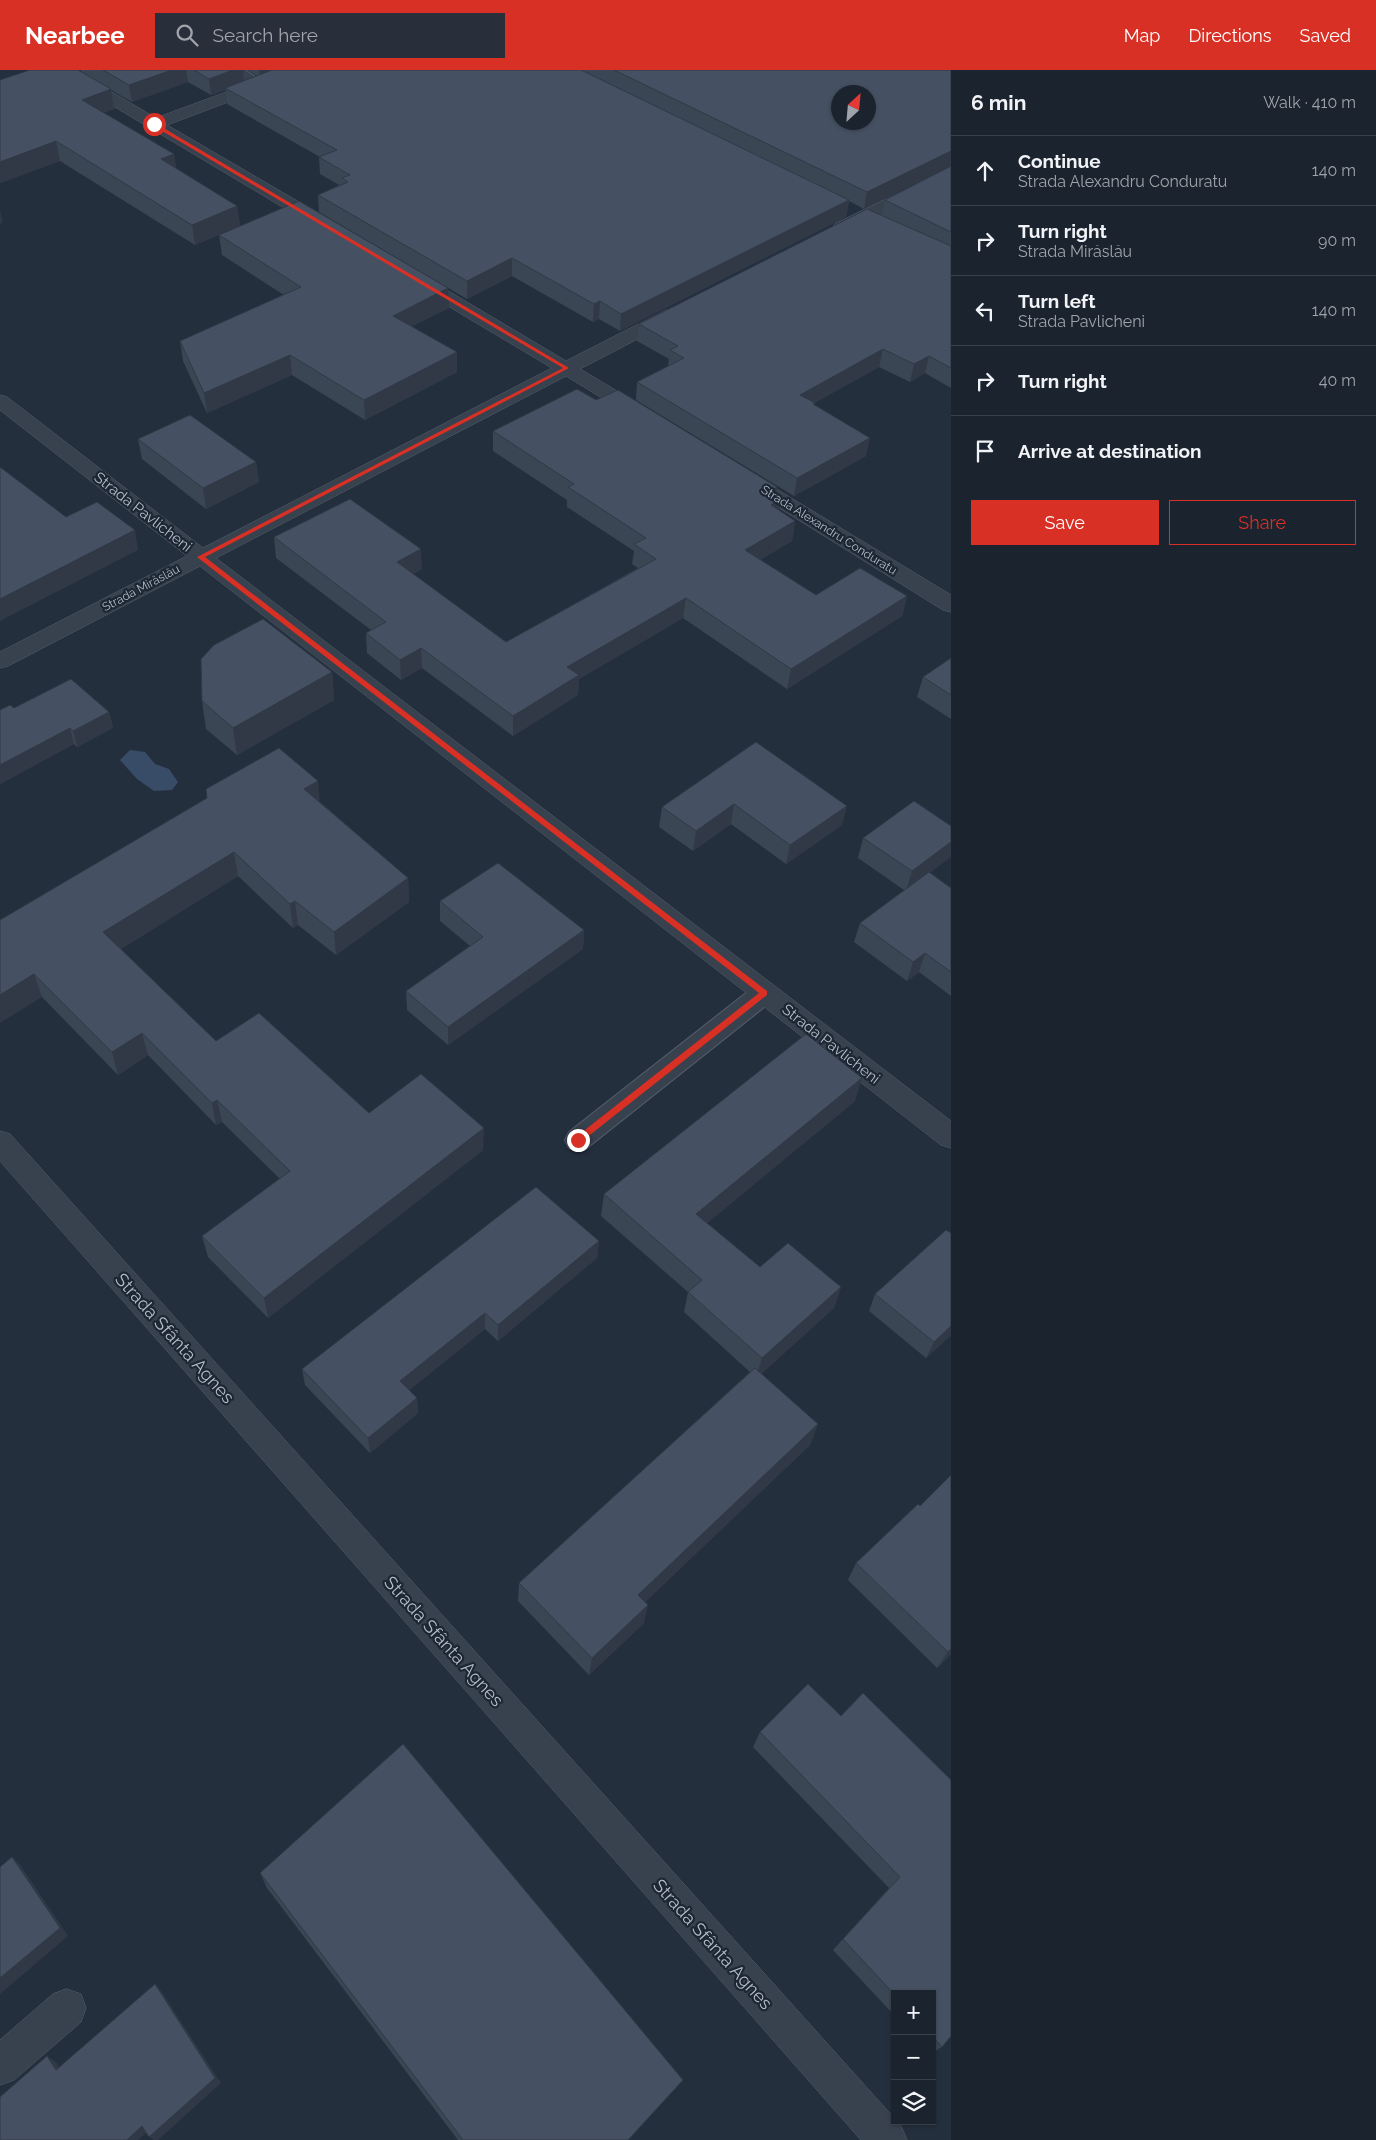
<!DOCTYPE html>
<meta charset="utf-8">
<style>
body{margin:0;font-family:Raleway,sans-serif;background:#282f3a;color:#f1f3f6}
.controls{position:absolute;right:15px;bottom:15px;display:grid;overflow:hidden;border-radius:0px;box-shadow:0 1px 4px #0004}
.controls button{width:45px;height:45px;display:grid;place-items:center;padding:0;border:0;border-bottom:1px solid #39404a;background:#1b232e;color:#f1f3f6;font:25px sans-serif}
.compass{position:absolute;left:831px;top:15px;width:45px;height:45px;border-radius:50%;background:#1b232e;box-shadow:0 1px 4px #0004;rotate:26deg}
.stop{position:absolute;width:15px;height:15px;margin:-11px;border:4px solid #d93025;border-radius:50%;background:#fff}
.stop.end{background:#d93025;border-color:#fff;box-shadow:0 1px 5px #0008}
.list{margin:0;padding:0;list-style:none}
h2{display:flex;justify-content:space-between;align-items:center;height:65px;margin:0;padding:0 20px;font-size:21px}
h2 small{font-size:16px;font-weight:400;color:#a0a4aa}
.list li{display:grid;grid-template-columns:32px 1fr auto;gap:15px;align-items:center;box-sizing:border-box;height:70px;padding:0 20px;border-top:1px solid #39404a}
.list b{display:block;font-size:19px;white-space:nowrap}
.list p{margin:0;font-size:16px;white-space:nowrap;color:#a0a4aa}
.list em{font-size:16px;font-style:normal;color:#a0a4aa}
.actions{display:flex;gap:10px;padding:15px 20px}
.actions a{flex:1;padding:11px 0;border:1px solid #d93025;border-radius:0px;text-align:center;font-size:18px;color:#d93025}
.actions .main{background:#d93025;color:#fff}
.icon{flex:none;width:28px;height:28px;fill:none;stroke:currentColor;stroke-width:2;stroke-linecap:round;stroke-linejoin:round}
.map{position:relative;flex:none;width:951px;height:2070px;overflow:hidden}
header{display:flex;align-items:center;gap:30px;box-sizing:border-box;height:70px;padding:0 25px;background:#d93025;color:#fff}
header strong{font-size:24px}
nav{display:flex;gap:28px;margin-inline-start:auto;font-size:18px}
.search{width:350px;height:45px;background:#282f3a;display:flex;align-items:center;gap:12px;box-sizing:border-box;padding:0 18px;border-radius:0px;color:#a0a4aa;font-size:19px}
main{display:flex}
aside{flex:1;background:#1b232e}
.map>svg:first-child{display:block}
.water{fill:#394c67}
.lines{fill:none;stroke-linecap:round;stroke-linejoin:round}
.lane-casing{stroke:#565f6c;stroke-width:2}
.street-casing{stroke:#565f6c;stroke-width:1}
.lane{fill:#38414e;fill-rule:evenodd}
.street{fill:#38414e;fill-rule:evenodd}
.wall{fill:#3b4654}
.shaded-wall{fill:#303945}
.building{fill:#455162;stroke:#303945;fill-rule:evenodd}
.route{fill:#d93025}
.labels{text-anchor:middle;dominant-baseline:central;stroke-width:4.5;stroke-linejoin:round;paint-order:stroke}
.far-street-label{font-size:12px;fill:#b4bcc9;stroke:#1d2633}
.street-label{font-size:15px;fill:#b4bcc9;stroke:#1d2633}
.near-street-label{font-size:18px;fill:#b4bcc9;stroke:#1d2633}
</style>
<header>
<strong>Nearbee</strong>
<div class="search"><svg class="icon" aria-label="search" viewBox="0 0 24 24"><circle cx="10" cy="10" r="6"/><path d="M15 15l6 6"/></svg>Search here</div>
<nav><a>Map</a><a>Directions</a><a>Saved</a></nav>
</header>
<main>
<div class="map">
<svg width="951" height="2070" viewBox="0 0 951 2070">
<rect width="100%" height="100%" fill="#242f3e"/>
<polygon class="water" points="130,680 145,682 155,694 169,699 178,712 172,720 154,721 137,709 120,690"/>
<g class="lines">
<g class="lane-casing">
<g id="lane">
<polygon points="227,0 245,0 267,15 265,18 255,18"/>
<polygon points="764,913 773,916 776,923 773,930 587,1078 578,1081 569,1078 565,1070 569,1062 755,916"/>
</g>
</g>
<g class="street-casing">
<g id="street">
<polygon points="55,0 74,0 156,48 286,0 308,0 305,3 167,55 328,149 331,153 328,157 316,157 58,3"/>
<polygon points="951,98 951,109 847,162 841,163 835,162 832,158 835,154"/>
<polygon points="417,205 423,206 566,291 666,240 672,239 678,240 681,244 678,248 580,299 649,340 652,344 649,348 642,350 635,348 566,306 216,488 951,1051 951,1078 941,1075 200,496 8,596 0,598 0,582 187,486 0,340 0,325 7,327 203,478 552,298 411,214 408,210 411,206"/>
<polygon points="748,404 755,406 951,525 951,542 943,540 741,414 738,410 741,406"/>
<polygon points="0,1061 10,1064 895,2049 895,2051 901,2056 907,2070 861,2070 0,1091"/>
<polygon points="67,1919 81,1924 86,1938 81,1952 14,2010 0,2015 0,1970 53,1924"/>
</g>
</g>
<use href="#lane" class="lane"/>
<use href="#street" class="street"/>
</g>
<g class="wall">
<polygon points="81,0 243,0 244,11 257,6 248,0 951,0 951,318 925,303 910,312 879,297 814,333 815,335 866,386 794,426 636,330 637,312 668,296 669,289 637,271 639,254 882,145 885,130 922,110 864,139 849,131 846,147 620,261 599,249 593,252 512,206 467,229 319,142 318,125 339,115 320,104 319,87 320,87 227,34 226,20 211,25 188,12 132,32 111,20 114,39 103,43 174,84 176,99 237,136 240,156 195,175 60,91 0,113 81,2"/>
<polygon points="219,165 449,238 412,256 457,302 365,350 292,305 207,343 183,291 180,271 284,225 222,185"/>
<polygon points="596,330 781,429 779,440 795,451 792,471 760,490 816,525 907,526 902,546 787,619 683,548 579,609 578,625 513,666 422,598 401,610 367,583 366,563 371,560 276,488 274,467 422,499 413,504 506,572 638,498 632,494 634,481 567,437 567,430 493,381 493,361"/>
<polygon points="138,369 256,392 259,412 206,439 142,389"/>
<polygon points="951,588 951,649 917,627 923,607"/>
<polygon points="332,602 334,630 237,685 206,659 202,631"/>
<polygon points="14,638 109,642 113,658 77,677 74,674 0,714 0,640"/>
<polygon points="756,672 842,755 786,794 731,754 693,781 659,757 662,737"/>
<polygon points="320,732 408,808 409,832 336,885 298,855 293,858 238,806 121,879 216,971 369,1043 483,1080 268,1248 208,1187 202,1166 280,1109 222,1052 216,1055 148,985 118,1005 42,927 0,850"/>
<polygon points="863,768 930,803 951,818 951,926 919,902 907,911 854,872 860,853 904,820 858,788"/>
<polygon points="440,831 584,860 583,879 448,975 407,940 406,921 470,876 440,851"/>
<polygon points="855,1031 707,1153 760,1197 841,1217 834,1238 761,1304 818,1354 810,1375 645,1532 644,1553 589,1605 518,1531 519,1513 750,1302 684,1242 688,1222 601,1146 604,1124"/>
<polygon points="951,1163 951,1265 926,1288 869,1241 875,1224"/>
<polygon points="599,1171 597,1188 498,1271 485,1259 409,1320 417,1328 418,1343 370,1383 305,1315 302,1299"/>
<polygon points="951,1405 951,1584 937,1598 848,1510 856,1493 920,1436"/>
<polygon points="841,1646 951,1710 942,1977 932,1983 932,1924 895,1924 895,1946 833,1880 889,1818 753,1677 760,1662"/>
<polygon points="260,1803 676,2018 628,2070 458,2070 267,1818"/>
</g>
<g class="shaded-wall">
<polygon points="172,0 186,0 188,12 132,32 129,15"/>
<polygon points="233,0 243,0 244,13 225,18 226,20 211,25 209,9"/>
<polygon points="259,0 281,0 260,8"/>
<polygon points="111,19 114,39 85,49 82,30"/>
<polygon points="56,71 60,91 0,113 0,92"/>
<polygon points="951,81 951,96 864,139 867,122"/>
<polygon points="174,84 177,104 161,89"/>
<polygon points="849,130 846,147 620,261 621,244"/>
<polygon points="237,136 240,156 195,175 192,155"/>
<polygon points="0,140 3,153 0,154"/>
<polygon points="512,188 512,206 467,229 467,211"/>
<polygon points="448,218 449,238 394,265 393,246"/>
<polygon points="600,231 599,249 593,252 594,234"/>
<polygon points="883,279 879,297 797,343 800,325"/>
<polygon points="457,282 457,302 365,350 364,330"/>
<polygon points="290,285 292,305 207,343 204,323"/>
<polygon points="929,286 925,303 910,312 914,294"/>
<polygon points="870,368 866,386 794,426 797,408"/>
<polygon points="256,392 259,412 206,439 203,418"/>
<polygon points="777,417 775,433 781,429 778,449 768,455 769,422"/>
<polygon points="795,451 792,471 742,500 745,480"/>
<polygon points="135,460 138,480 0,551 0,529"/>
<polygon points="421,479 422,499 397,512 397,492"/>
<polygon points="907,526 902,546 787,619 791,599"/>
<polygon points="686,528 683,548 579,609 578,625 513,666 513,646 567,597"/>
<polygon points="421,578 422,598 401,610 400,590"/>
<polygon points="332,602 334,630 237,685 233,658"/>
<polygon points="109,642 113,658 77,677 73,661"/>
<polygon points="70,658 74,674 0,714 0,695"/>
<polygon points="318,711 320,735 304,719"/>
<polygon points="734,734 731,754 693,781 696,761"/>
<polygon points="847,736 842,755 786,794 790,775"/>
<polygon points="951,772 951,787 906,821 912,801"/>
<polygon points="234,782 238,806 110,886 103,862"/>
<polygon points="408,808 409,832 336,885 334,862"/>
<polygon points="295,831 298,855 293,858 290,834"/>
<polygon points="584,860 583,879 448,975 448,957"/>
<polygon points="925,883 919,902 907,911 913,892"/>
<polygon points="34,904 42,927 0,953 0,925"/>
<polygon points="142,963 148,985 118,1005 112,982"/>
<polygon points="862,1008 855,1031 692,1166 696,1144"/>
<polygon points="217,1030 222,1052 216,1055 212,1033"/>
<polygon points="484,1058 483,1080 268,1248 264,1228"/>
<polygon points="599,1171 597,1188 498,1271 498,1255"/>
<polygon points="841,1217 834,1238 756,1308 762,1288"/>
<polygon points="485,1243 485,1259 401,1327 400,1311"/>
<polygon points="951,1256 951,1265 926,1288 934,1272"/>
<polygon points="417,1328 418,1343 370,1383 368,1368"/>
<polygon points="818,1354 810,1375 634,1543 638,1525"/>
<polygon points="648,1535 644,1553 589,1605 592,1588"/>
<polygon points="951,1579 951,1584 937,1598 948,1582"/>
<polygon points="12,1787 21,1796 68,1866 0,1924 0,1908"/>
<polygon points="155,1914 161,1921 221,2013 158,2070 154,2070 149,2067"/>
<polygon points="47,1986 56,1992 64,2005 56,2000"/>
<polygon points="142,2056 149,2060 138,2070 127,2070"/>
</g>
<g class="building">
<polygon points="30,0 78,0 111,19 82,30 174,84 161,89 237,136 192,155 56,71 0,92 0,10"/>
<polygon points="103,0 172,0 129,15"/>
<polygon points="194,0 233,0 209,9"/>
<polygon points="272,0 581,0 849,130 621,244 600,231 594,234 512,188 467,211 318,125 348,112 342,108 350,105 319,87 337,80 225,18"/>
<path d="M 614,0 L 951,0 L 951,81 L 867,122 ZM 838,22 L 868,22 L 868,52 L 838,52 Z"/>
<polygon points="951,96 951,162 885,130"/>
<polygon points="299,131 448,218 393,246 457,282 364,330 290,285 204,323 180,271 301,217 219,165"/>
<polygon points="867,139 951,176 951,298 929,286 914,294 883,279 800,325 815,333 813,334 870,368 797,408 637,312 684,288 670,280 678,276 639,254"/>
<polygon points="577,319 596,330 618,320 777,417 769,422 781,429 771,435 795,451 745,480 816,525 860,498 907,526 791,599 686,528 567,597 579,605 513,646 421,578 400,590 366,563 386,552 274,467 350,429 421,479 397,492 506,572 656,489 634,474 646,468 568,417 574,414 493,361"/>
<polygon points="190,345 256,392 203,418 138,369"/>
<polygon points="0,397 66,447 97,432 135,460 0,529"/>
<polygon points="263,549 332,602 233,658 202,631 201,589 214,575"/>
<polygon points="951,588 951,625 923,607"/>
<polygon points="71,609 109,642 73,661 70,658 0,695 0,640 10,635 14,638"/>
<polygon points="756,672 847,736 790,775 734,734 696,761 662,737"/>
<polygon points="279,678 318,711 304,719 408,808 334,862 295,831 290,834 234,782 103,862 216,971 259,943 369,1043 421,1004 484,1058 264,1228 202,1166 290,1101 217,1030 212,1033 142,963 112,982 34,904 0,925 0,850 207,728 206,719"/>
<polygon points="914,731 951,756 951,772 912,801 863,768"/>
<polygon points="498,793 584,860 448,957 406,921 483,867 440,831"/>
<polygon points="929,802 951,818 951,902 925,883 913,892 860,853"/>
<polygon points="806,964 862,1008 696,1144 760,1197 788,1173 841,1217 762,1288 688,1222 702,1210 604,1124"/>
<polygon points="536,1117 599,1171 498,1255 485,1243 400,1311 417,1328 368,1368 302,1299"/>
<polygon points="946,1160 951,1163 951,1256 934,1272 875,1224"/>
<polygon points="755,1298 818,1354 638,1525 648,1535 592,1588 519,1513"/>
<polygon points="951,1405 951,1579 948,1582 856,1493 918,1434 920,1436"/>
<polygon points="808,1614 841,1646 863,1623 951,1710 951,1966 942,1977 932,1966 932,1924 895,1924 895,1925 843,1869 900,1807 760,1662"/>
<polygon points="403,1674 683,2010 628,2070 463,2070 260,1803"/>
<polygon points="12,1787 60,1858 0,1908 0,1797"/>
<polygon points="155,1914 215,2008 149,2067 142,2056 127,2070 0,2070 0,2027 47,1986 56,2000"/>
</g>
<polygon class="route" points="152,53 155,53 569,298 205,487 767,921 767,925 581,1072 576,1072 576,1067 759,923 197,487 563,298 152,55"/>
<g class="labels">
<g class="far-street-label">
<text transform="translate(829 460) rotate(32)">Strada Alexandru Conduratu</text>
<text transform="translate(141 518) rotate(-28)">Strada Mirăslău</text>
</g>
<g class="street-label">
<text transform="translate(143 442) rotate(38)">Strada Pavlicheni</text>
<text transform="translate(831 974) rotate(38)">Strada Pavlicheni</text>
</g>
<g class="near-street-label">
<text transform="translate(175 1268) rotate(48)">Strada Sfânta Agnes</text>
<text transform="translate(444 1571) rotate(48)">Strada Sfânta Agnes</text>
<text transform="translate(713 1874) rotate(48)">Strada Sfânta Agnes</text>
</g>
</g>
</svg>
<div class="controls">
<button>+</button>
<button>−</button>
<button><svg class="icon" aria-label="layers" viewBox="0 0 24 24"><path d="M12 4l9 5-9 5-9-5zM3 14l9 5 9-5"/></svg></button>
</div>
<svg class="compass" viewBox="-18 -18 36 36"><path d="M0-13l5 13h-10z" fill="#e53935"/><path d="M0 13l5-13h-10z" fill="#a0a4aa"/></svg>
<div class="stop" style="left:154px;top:54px"></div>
<div class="stop end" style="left:578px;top:1070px"></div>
</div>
<aside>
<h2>6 min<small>Walk · 410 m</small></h2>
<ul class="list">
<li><svg class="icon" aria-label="ahead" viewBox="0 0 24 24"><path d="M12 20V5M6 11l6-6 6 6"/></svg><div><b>Continue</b><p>Strada Alexandru Conduratu</p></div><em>140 m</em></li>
<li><svg class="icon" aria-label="right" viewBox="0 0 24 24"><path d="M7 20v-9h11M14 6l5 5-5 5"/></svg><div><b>Turn right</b><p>Strada Mirăslău</p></div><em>90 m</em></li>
<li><svg class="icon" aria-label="left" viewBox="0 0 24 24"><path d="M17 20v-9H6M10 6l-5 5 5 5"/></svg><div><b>Turn left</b><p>Strada Pavlicheni</p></div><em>140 m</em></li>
<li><svg class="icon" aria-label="right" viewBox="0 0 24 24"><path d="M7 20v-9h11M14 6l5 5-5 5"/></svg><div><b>Turn right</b></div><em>40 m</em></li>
<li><svg class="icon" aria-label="arrive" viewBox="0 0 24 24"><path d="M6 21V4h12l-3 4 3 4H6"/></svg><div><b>Arrive at destination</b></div></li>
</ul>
<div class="actions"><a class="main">Save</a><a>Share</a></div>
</aside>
</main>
